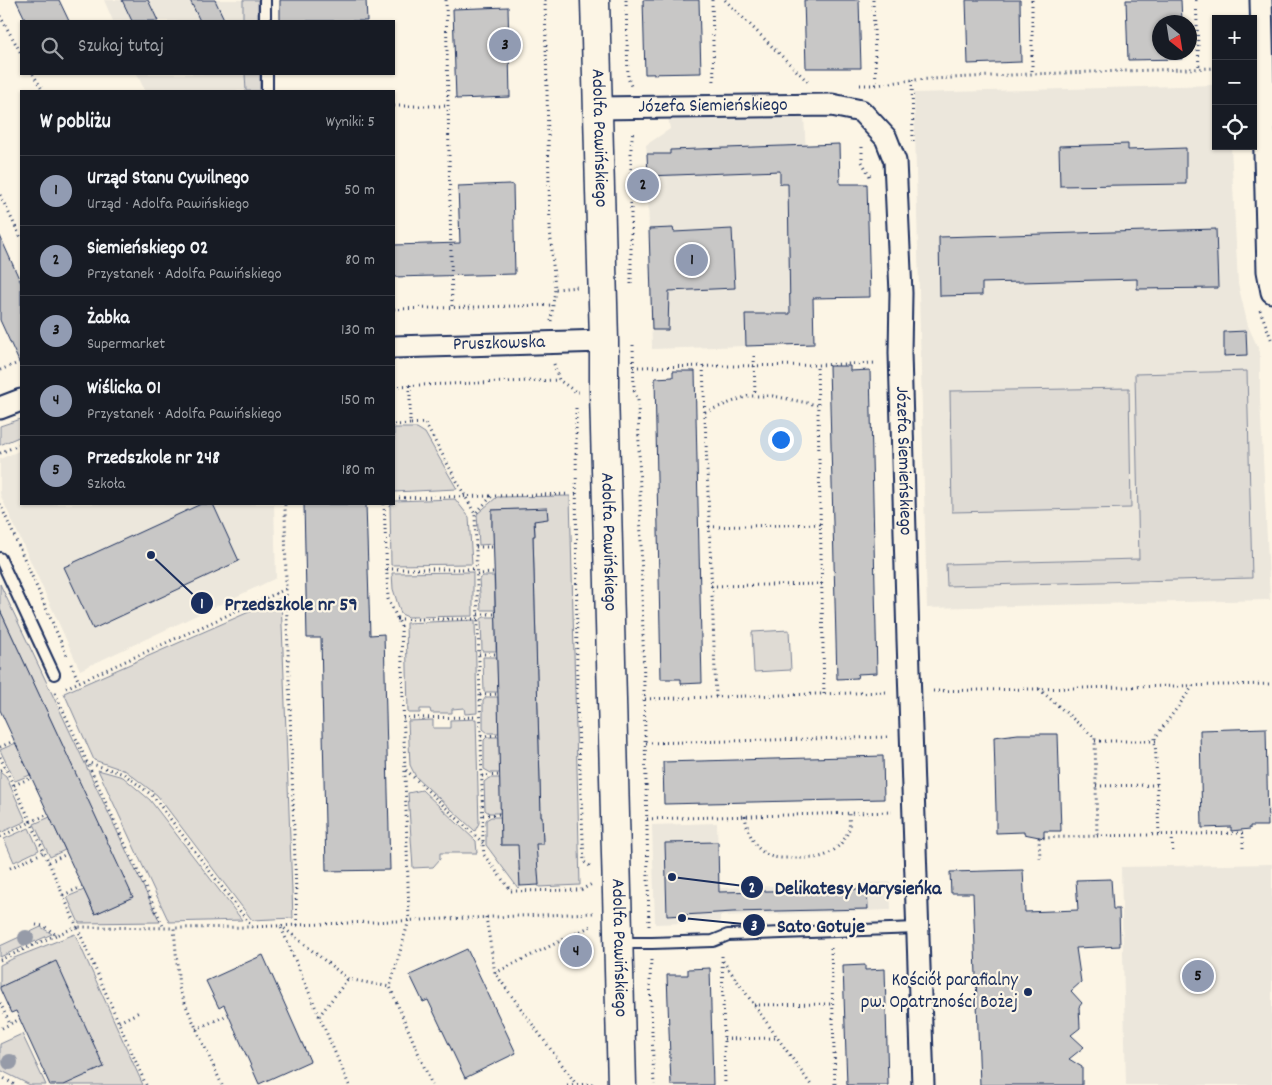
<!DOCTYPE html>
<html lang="pl">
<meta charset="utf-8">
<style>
body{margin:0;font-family:Dekko,sans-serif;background:#242831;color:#f1f3f6}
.controls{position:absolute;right:15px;top:15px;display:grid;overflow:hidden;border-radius:0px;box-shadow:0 1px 4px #0004}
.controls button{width:45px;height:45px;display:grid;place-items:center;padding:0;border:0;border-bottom:1px solid #363941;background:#171b24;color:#f1f3f6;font:25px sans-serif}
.compass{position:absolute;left:1152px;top:15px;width:45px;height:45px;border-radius:50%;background:#171b24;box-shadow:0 1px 4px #0004;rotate:150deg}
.you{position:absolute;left:780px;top:439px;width:18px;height:18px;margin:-12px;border:4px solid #fff;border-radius:50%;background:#1a73e8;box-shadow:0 0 0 8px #1a73e833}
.badge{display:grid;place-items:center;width:32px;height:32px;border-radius:50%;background:#919bb2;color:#111;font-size:16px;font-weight:700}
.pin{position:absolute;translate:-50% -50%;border:2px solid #fff;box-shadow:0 1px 5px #0006}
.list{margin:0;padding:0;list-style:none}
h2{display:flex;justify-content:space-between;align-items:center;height:65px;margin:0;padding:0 20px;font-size:21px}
h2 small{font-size:16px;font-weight:400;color:#9ea1a6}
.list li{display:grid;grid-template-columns:32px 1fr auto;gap:15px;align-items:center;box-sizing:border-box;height:70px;padding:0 20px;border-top:1px solid #363941}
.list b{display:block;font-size:19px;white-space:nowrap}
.list p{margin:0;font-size:16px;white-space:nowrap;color:#9ea1a6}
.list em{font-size:16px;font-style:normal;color:#9ea1a6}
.icon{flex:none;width:28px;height:28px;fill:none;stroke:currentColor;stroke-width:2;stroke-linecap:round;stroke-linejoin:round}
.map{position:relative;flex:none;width:1272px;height:1085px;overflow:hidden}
.search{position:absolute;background:#171b24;box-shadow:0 1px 4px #0004;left:20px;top:20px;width:375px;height:55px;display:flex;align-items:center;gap:12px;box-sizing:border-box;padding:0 18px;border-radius:0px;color:#9ea1a6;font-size:19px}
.panel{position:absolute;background:#171b24;box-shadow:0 1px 4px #0004;left:20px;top:90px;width:375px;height:415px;border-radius:0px}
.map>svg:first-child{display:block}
.built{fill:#ece7dc}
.green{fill:#dfdbd4;stroke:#7d8599}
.building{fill:#c8c7c6;stroke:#1b2f5e}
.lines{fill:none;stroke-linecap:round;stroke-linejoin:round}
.lane-casing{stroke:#1b2f5e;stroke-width:14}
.street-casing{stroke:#1b2f5e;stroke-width:25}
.secondary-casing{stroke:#1b2f5e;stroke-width:31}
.path{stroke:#1b2f5e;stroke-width:3;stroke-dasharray:1 4;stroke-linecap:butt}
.lane{stroke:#fcf5e5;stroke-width:10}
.street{stroke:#fcf5e5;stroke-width:21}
.secondary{stroke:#fcf5e5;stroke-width:28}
.tree{fill:#969ba8}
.poi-dot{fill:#1b2f5e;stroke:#fcf5e5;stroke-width:2}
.labels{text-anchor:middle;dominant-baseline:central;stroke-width:4.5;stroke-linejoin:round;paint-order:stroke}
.street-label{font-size:19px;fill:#1b2f5e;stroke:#fcf5e5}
.poi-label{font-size:19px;fill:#1b2f5e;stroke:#fcf5e5;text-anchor:end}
.leader{fill:none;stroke:#1b2f5e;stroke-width:2}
.callout-dot{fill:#1b2f5e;stroke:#fcf5e5;stroke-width:2}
.mark-label{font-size:15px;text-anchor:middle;font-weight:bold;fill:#fff}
.callout-label{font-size:20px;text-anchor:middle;font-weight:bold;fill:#1b2f5e;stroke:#fcf5e5;stroke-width:4.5;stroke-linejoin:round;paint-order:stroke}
</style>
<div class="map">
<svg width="1272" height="1085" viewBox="0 0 1272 1085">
<rect width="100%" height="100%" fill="#fcf5e5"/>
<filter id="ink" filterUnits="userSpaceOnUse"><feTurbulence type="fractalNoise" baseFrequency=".02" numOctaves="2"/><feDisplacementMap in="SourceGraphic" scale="10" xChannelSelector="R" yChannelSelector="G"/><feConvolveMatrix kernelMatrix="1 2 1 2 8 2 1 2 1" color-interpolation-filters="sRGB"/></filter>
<g filter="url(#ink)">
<g class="built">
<polygon points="104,0 243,0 243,21 113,21"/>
<polygon points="137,74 245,74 246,91 145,91"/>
<polygon points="1216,85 1216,146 1231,146 1238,284 1248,326 1260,352 1260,398 1270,600 927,608 914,93"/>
<polygon points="804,116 813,284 814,344 652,349 647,154 646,145 670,129 668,117"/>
<polygon points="21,450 21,504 274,504 276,578 80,670 0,494 0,459"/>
<polygon points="717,823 719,888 890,882 891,910 720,916 720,922 655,924 652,825"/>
<polygon points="1272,864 1272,1085 1126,1085 1121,867"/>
</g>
<g class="green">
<rect x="243" y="0" width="15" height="21"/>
<polygon points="245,74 260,74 260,91 246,91"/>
<polygon points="1247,371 1252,578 947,586 946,564 1139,559 1135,374"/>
<polygon points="1129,388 1131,508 952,512 950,391"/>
<polygon points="21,419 21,436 0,445 0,426"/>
<polygon points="394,428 417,428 425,433 457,489 394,492"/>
<polygon points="570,496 580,885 539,887 537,867 519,868 520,886 518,888 486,845 486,820 491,817 501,817 501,845 543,843 542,817 541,816 533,536 535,535 534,509 492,510 492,530 493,530 494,544 479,545 477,514 497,497"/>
<polygon points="455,499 469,517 472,564 391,565 390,506 392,504 394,504 394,501"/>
<polygon points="473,572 473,616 408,617 401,614 393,589 392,573"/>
<polygon points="483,576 494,576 495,610 481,610 479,579"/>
<polygon points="0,584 160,922 79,923 67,897 84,890 95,914 132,897 0,610"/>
<polygon points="281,598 293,918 252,920 157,795 126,771 94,760 64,693"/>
<polygon points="484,617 496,617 496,651 482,651 481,619"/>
<polygon points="475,620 477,713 465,714 464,708 452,709 452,713 431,713 430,709 420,709 420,713 408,713 406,623"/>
<polygon points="789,630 791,670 754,672 752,632"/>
<polygon points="483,657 497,657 498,692 484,692"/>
<polygon points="486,697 498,697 499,733 488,733 483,729 483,701"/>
<polygon points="476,719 479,823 475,831 416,777 410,765 408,721 433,720 433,728 450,728 450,720"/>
<polygon points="487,737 499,737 500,773 491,773 484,769 484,740"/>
<polygon points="16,743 30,775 15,781 0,750"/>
<polygon points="98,770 123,777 150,800 242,920 169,922"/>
<polygon points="0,772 1,772 6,776 26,821 0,833"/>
<polygon points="489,778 500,778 501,813 489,813 485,810 484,782"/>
<polygon points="422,790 476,841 477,853 440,853 440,859 433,867 413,868 408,793"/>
<polygon points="50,817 65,850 50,857 34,824"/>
<polygon points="29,828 39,850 14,862 4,839"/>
<polygon points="41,927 52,934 0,957 0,946"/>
<polygon points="75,934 143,1085 64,1085 56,962 0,987 0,965 14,958"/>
<polygon points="22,1034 46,1085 30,1085 0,1070 0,1044"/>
</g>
<g class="building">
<polygon points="16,0 59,0 69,21 26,21"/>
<polygon points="122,0 148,0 158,21 132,21"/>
<polygon points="190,0 215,0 225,21 200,21"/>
<polygon points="280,0 366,0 367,21 280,21"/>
<polygon points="643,0 699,0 701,73 645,74"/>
<polygon points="804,0 859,0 861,68 806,68"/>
<polygon points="966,0 1020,0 1021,62 968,64"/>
<polygon points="1126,0 1181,0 1182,22 1160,22 1160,52 1182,52 1182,59 1128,60"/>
<polygon points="508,7 510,97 456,99 453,9"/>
<polygon points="839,144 840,184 867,184 870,297 813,298 814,344 746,346 745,314 790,314 788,184 780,184 780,171 648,176 647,154 670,154 670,150"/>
<polygon points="1128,144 1128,150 1186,148 1186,184 1060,186 1059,146"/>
<polygon points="509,184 513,185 515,274 394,277 394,245 460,243 458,186"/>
<polygon points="673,228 674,232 732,229 735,288 669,291 668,330 652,330 649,229"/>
<polygon points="1216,229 1218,288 1137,289 1137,279 982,283 982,295 940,296 939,237"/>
<polygon points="0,236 21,283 21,366 0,320"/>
<polygon points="1246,331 1247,355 1224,356 1224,332"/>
<polygon points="829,366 850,366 850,371 870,370 877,673 858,674 857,678 837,679"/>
<polygon points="673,371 695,371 702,683 681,684 681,679 661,679 655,378 673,377"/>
<polygon points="201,504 213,504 239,561 93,629 64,567"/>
<polygon points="304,504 366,504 370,635 384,634 390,870 326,871 321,638 307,638"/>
<polygon points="547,508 548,519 534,521 535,536 533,536 541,816 542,816 543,844 536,844 539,885 520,886 518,845 501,845 498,697 493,530 492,530 492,510"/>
<polygon points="0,610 133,897 95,914 0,710"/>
<polygon points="1266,728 1268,826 1250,826 1250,829 1231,831 1231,827 1202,828 1200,730"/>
<polygon points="1018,734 1058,734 1061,831 1044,831 1044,838 1024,834 1024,832 996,833 996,810 994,737"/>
<polygon points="883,756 884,799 664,804 663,762"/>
<polygon points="718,842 719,892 867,889 868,909 733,912 667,916 665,843"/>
<polygon points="1023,870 1025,912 1078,910 1076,880 1111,879 1113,909 1119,909 1120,946 1076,948 1081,982 1071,991 1082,1003 1079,1007 1080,1028 1071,1035 1084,1047 1069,1059 1082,1067 1082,1085 980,1085 973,893 951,893 950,872"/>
<polygon points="467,949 516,1053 465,1078 428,1000 423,1002 410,975"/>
<polygon points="263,955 310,1061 259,1084 224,1005 219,1008 206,981"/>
<polygon points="56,961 104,1067 64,1085 50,1085 16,1011 11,1013 0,989 0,987"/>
<polygon points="865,965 865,970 885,969 888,1085 847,1085 843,966"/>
<polygon points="710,968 713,1085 671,1085 667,975 688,975 688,969"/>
</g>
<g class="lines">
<g class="lane-casing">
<g id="lane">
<polyline points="265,0 265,21"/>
<polyline points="267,74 267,91"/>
<polyline points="0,558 54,674"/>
<polyline points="620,943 652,943 713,941 728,935 917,928"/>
</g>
</g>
<g class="street-casing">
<g id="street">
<polyline points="1261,0 1268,271 1272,292"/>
<path id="s1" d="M 598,108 L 832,105 L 861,111 L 886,138 L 895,161 L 901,293 L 900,353 L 908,640 L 923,1085"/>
<path id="s2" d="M 394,347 L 604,341"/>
<polyline points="0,408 21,400"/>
</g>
</g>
<g class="secondary-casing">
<g id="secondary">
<path id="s3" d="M 595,0 L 604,341 L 604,391 L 622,1085"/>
</g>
</g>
<g class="path">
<polyline points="446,0 452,307"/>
<polyline points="545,0 550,228 555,289 578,287"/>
<polyline points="626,0 628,78 631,86"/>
<polyline points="712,0 714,84"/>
<polyline points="725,0 808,82"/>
<polyline points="1032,0 1032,74"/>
<polyline points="1196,0 1199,69"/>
<polyline points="0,16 21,53"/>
<polyline points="33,74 43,91"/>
<polyline points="912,80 913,141"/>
<polyline points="860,85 876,85 873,0"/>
<polyline points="876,85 912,80 1032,74 1216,68"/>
<polyline points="394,106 448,106"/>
<polyline points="862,147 862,162 871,178"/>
<polyline points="0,195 21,238"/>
<polyline points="631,284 631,146 633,130"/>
<polyline points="394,309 554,305"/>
<polyline points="1260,310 1272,341"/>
<polyline points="551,321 555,289"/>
<polyline points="633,345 634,391"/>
<polyline points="754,356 755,396"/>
<polyline points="554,364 559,380 576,392 579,392"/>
<polyline points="703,366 716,697"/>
<polyline points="633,367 817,365"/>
<polyline points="0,370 21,362"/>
<polyline points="410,385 410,424 425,423 475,514"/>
<polyline points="394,386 559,380"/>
<polyline points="634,391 638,400 649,926"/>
<polyline points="576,408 577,702 584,862 590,866"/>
<polyline points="705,412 748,396 773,396 818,405"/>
<polyline points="394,425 410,424"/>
<polyline points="0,453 21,444"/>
<polyline points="576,494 492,496 475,514 481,736 483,844 484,855 511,891 581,890 592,884"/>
<polyline points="394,498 491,496"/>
<polyline points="0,504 20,549"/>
<polyline points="384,504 388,599 401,626 409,920 390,987 432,1085"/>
<polyline points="709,527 820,524"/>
<polyline points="476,547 494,547"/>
<polyline points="20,549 68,658"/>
<polyline points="387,569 477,569"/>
<polyline points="477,574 494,573"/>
<polyline points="711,586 822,584"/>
<polyline points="478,614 496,614"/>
<polyline points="397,619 478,619"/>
<polyline points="479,654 497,654"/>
<polyline points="71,664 79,682 286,589 285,504"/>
<polyline points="66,688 79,682"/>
<polyline points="1039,689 1095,738 1097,836 1039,838 1040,858"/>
<polyline points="933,691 1272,684"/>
<polyline points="55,693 164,928"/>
<polyline points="824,694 817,365 877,363"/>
<polyline points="480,695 498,694"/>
<polyline points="645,699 887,692"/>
<polyline points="403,718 481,717"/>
<polyline points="481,736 499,735"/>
<polyline points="1095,741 1156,741"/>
<polyline points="646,743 890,737"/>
<polyline points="0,747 14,741"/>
<polyline points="0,757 31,822 0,837"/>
<polyline points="86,762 124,774 153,796 252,927 174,928"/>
<polyline points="0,770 5,768"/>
<polyline points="406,770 483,843"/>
<polyline points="482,776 500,775"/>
<polyline points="14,785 31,778"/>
<polyline points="1096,786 1158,785"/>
<polyline points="483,815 501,814"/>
<path d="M 745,816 C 747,830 754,849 768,855 C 776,859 786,858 795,858 C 803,858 811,859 819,857 C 832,855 845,842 849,829 C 850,824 849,818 849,813"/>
<polyline points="647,819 892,812"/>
<polyline points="1159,834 1155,738 1193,686"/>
<polyline points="1172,835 1173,854"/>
<polyline points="1097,836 1243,833 1243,852"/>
<polyline points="49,862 67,854"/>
<polyline points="10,868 44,852"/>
<polyline points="63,895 82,887"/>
<polyline points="486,917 495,973 576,1084"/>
<polyline points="36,925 44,926 56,935 77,927 31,822 48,814"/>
<polyline points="297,925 593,913"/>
<polyline points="252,927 297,925 286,589"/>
<polyline points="831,948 835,1085"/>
<polyline points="722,956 725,1085"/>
<polyline points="0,960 56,935"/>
<polyline points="651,960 650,979 654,1085"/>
<polyline points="723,961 811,1085"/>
<polyline points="495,973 591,926"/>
<polyline points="0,1003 10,1024"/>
<polyline points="754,1005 832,1004"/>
<polyline points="319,1016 348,979"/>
<polyline points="119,1022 141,1011"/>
<polyline points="2,1028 20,1019"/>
<polyline points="196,1029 228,1015"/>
<polyline points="724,1039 776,1038"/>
<polyline points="0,1076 15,1085"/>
<polyline points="146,1085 77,927 174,928 179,988 187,1008 222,1085"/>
<polyline points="349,1085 280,925 348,979 390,987"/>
<polyline points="567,1085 592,1084 595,1081"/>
</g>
<use href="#lane" class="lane"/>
<use href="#street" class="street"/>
<use href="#secondary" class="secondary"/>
</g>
<g class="tree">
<circle cx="26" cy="938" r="8"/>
<circle cx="10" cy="1062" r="8"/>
</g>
</g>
<circle class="poi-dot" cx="1028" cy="992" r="5"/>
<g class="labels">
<g class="street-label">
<text stroke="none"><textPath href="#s1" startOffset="115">Józefa Siemieńskiego</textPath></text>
<text stroke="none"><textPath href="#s3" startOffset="138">Adolfa Pawińskiego</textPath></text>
<text stroke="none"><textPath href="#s2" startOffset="105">Pruszkowska</textPath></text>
<text stroke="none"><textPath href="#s1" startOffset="625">Józefa Siemieńskiego</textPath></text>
<text stroke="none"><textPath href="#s3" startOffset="542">Adolfa Pawińskiego</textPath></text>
<text stroke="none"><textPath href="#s3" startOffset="948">Adolfa Pawińskiego</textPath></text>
</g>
<g class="poi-label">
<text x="1018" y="981">Kościół parafialny<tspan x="1018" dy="22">pw. Opatrzności Bożej</tspan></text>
</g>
</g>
<path class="leader" d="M151 555L202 603M672 877L752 887M682 918L754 925"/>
<g class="callout-dot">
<circle cx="151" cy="555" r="5"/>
<circle cx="672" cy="877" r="5"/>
<circle cx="682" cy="918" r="5"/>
<circle cx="202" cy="603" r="12"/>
<circle cx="752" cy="887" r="12"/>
<circle cx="754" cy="925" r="12"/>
</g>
<g class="mark-label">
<text x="202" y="608">1</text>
<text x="752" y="892">2</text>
<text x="754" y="930">3</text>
</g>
<g class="callout-label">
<text x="291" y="610">Przedszkole nr 59</text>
<text x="858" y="894">Delikatesy Marysieńka</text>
<text x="821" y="932">Sato Gotuje</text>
</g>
</svg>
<div class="controls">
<button>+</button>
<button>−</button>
<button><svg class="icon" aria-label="locate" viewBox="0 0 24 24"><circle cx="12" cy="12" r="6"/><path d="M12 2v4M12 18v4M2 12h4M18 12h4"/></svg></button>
</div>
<svg class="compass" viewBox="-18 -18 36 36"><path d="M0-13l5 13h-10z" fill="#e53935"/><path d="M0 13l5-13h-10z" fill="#9ea1a6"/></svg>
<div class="you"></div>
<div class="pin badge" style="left:692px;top:260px">1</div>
<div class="pin badge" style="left:643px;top:185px">2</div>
<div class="pin badge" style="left:505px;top:45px">3</div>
<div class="pin badge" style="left:576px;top:951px">4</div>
<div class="pin badge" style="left:1198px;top:976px">5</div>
<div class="search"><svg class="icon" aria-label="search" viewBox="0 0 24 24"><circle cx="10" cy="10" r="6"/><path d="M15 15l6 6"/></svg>Szukaj tutaj</div>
<section class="panel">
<h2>W pobliżu<small>Wyniki: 5</small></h2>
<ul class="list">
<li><span class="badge">1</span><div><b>Urząd Stanu Cywilnego</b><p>Urząd · Adolfa Pawińskiego</p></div><em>50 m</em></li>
<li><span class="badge">2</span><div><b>Siemieńskiego 02</b><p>Przystanek · Adolfa Pawińskiego</p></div><em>80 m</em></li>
<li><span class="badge">3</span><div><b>Żabka</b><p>Supermarket</p></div><em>130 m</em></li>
<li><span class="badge">4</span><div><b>Wiślicka 01</b><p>Przystanek · Adolfa Pawińskiego</p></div><em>150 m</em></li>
<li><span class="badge">5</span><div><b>Przedszkole nr 248</b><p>Szkoła</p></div><em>180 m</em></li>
</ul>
</section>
</div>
